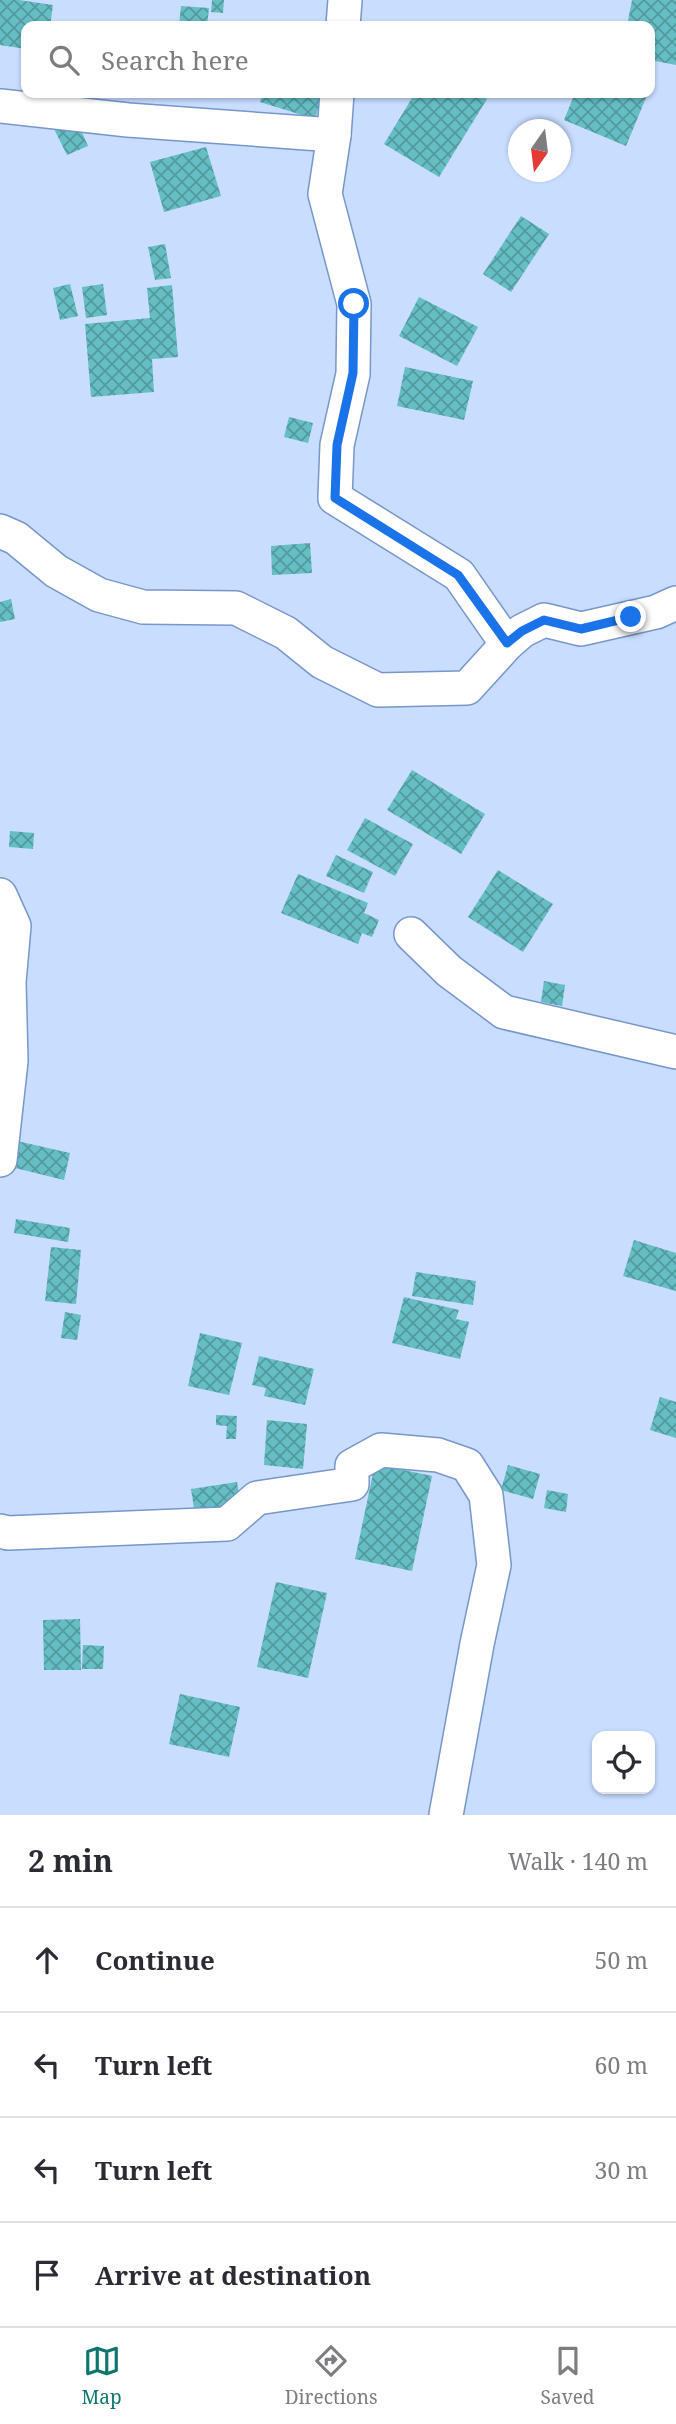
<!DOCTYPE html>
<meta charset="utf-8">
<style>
body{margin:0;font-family:"Noto Serif",serif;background:#f2f2f3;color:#2b2b33}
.controls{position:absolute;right:21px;bottom:21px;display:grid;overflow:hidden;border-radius:14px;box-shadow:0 2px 5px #0004}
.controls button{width:63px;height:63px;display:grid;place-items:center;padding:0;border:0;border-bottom:2px solid #e1e1e2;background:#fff;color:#2b2b33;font:35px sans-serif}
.compass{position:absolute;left:508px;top:119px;width:63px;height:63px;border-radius:50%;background:#fff;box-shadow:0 2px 5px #0004;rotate:194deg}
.stop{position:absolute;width:21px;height:21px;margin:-16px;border:5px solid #1a73e8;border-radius:50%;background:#fff}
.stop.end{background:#1a73e8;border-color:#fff;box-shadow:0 2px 7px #0008}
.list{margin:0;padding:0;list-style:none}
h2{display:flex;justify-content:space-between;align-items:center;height:91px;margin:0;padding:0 28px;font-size:30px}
h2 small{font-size:23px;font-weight:400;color:#7c7c81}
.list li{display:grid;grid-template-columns:46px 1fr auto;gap:21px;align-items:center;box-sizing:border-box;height:105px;padding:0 28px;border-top:2px solid #e1e1e2}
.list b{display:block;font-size:26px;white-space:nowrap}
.list em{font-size:23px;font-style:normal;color:#7c7c81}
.icon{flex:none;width:38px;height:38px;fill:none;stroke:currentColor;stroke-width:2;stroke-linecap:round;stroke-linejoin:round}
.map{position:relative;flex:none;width:676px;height:1815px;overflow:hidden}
.search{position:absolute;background:#fff;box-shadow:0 2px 5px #0004;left:21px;right:21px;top:21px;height:77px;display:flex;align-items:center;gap:18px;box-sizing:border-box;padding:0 24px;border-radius:14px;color:#7c7c81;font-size:26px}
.sheet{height:511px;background:#fff}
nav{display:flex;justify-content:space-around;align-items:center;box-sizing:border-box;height:98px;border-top:2px solid #e1e1e2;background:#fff;font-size:19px;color:#7c7c81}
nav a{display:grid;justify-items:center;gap:4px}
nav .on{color:#0f766e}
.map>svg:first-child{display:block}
.building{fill:url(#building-cross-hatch)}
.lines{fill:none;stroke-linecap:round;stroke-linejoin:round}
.minor-casing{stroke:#7796cb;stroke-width:36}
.minor{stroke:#fff;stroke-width:33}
.route{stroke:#1a73e8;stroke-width:9}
</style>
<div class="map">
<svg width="676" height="1815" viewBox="0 0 676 1815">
<defs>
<pattern id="building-cross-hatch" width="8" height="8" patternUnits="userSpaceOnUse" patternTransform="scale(1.75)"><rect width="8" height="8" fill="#65bec3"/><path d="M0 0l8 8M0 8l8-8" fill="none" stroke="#529a9f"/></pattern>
</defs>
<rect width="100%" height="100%" fill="#c8ddff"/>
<g class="building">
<polygon points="0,0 19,0 53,5 50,26 26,26 26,49 0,45"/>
<polygon points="212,0 224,0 223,13 211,12"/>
<polygon points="632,0 676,0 676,65 650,60 650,26 627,26"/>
<polygon points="181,6 209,8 207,26 179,26"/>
<polygon points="263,93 323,93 315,119 260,102"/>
<polygon points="415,93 477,93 487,99 439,177 384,144"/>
<polygon points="575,93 648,93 626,146 564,120"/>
<polygon points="76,119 88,146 67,155 54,129"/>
<polygon points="206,147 221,196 164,212 150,162"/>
<polygon points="521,216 549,234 511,292 483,274"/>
<polygon points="165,244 171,278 155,280 148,247"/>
<polygon points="70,284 78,316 60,320 53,288"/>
<polygon points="103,284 107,315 86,318 82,287"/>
<polygon points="172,285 178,357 152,359 154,392 91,397 85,324 150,318 147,288"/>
<polygon points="419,297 478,327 457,366 399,336"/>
<polygon points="405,367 473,381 464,420 397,406"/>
<polygon points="289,417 313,423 308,443 284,437"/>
<polygon points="310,543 312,573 272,575 271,546"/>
<polygon points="11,599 15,619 0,622 0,602"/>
<polygon points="412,770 485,814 461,854 387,810"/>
<polygon points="365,818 413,844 395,876 347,850"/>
<polygon points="10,831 34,833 33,849 9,847"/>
<polygon points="336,855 373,872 364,893 326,876"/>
<polygon points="498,870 553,904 523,952 468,917"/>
<polygon points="298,874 368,903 364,913 379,920 372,937 362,933 358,944 281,913"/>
<polygon points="544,981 565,985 562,1006 541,1002"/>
<polygon points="17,1141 70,1153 64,1180 11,1167"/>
<polygon points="16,1219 70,1228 68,1242 14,1233"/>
<polygon points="634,1240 676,1253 676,1291 623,1276"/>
<polygon points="51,1247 81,1250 76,1304 45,1301"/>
<polygon points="416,1272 476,1281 473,1305 412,1296"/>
<polygon points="404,1297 459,1310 456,1319 469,1322 460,1359 392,1343"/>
<polygon points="65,1312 81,1315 77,1340 61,1338"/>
<polygon points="200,1333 242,1343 229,1395 188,1386"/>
<polygon points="259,1356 314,1369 305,1405 264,1396 266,1388 252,1385"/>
<polygon points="660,1397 676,1402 676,1438 650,1430"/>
<polygon points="216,1415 237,1416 236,1439 226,1439 227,1426 216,1425"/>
<polygon points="267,1420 307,1424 303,1469 264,1465"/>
<polygon points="375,1464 432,1476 412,1571 355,1559"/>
<polygon points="508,1465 540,1474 533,1499 501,1490"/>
<polygon points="237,1482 241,1508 195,1515 191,1489"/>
<polygon points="547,1490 568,1494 566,1512 544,1508"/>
<polygon points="276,1582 327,1593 308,1678 257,1667"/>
<polygon points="80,1619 81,1670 44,1670 43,1620"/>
<polygon points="83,1645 104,1646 103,1669 82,1669"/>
<polygon points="180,1694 240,1707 229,1757 169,1744"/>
</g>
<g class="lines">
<g class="minor-casing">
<g id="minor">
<polyline points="343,26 345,0"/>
<polyline points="337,93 334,135 325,194 354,304 353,374 337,445 335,498 459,575 507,644"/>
<polyline points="0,106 128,120 334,135"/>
<polyline points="0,531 16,538 56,571 99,595 143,607 236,608 286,633 322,662 378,690 467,688 507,644 522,631 544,620 581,629 656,612 676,603"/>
<polyline points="0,895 14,926 9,982 11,1061 0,1160"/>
<polyline points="411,934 449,971 504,1012 676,1052"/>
<polyline points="0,1531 8,1533 227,1524 257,1498 352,1484 352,1466 381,1450 438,1455 467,1465 486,1495 494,1565 477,1644 446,1815"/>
</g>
</g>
<use href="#minor" class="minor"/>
</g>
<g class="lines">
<polyline class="route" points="354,304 353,373 337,445 335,498 458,575 507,643 522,631 544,620 581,629 631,617"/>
</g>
</svg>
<div class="controls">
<button><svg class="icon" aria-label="locate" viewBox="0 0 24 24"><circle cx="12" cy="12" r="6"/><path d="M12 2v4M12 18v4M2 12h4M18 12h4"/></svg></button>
</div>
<svg class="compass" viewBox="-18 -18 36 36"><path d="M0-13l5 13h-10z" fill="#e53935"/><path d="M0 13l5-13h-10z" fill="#7c7c81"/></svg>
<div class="stop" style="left:354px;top:304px"></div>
<div class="stop end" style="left:631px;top:617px"></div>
<div class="search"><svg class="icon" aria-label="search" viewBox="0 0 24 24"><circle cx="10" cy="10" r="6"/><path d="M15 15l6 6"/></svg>Search here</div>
</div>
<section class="sheet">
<h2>2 min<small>Walk · 140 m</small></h2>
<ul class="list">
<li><svg class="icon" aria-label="ahead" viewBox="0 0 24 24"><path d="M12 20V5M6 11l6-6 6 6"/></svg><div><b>Continue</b></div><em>50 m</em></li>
<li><svg class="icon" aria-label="left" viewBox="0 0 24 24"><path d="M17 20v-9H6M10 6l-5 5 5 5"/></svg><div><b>Turn left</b></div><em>60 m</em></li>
<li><svg class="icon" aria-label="left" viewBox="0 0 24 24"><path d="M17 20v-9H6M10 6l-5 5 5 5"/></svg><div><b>Turn left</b></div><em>30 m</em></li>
<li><svg class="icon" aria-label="arrive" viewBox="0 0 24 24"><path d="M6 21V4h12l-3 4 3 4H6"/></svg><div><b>Arrive at destination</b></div></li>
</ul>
</section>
<nav>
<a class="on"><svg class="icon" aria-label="map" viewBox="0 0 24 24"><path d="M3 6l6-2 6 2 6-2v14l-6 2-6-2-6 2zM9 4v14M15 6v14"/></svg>Map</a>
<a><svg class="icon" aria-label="directions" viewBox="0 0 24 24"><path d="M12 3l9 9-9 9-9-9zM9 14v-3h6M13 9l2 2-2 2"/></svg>Directions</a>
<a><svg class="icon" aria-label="saved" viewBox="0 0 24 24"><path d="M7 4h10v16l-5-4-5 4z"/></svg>Saved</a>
</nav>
